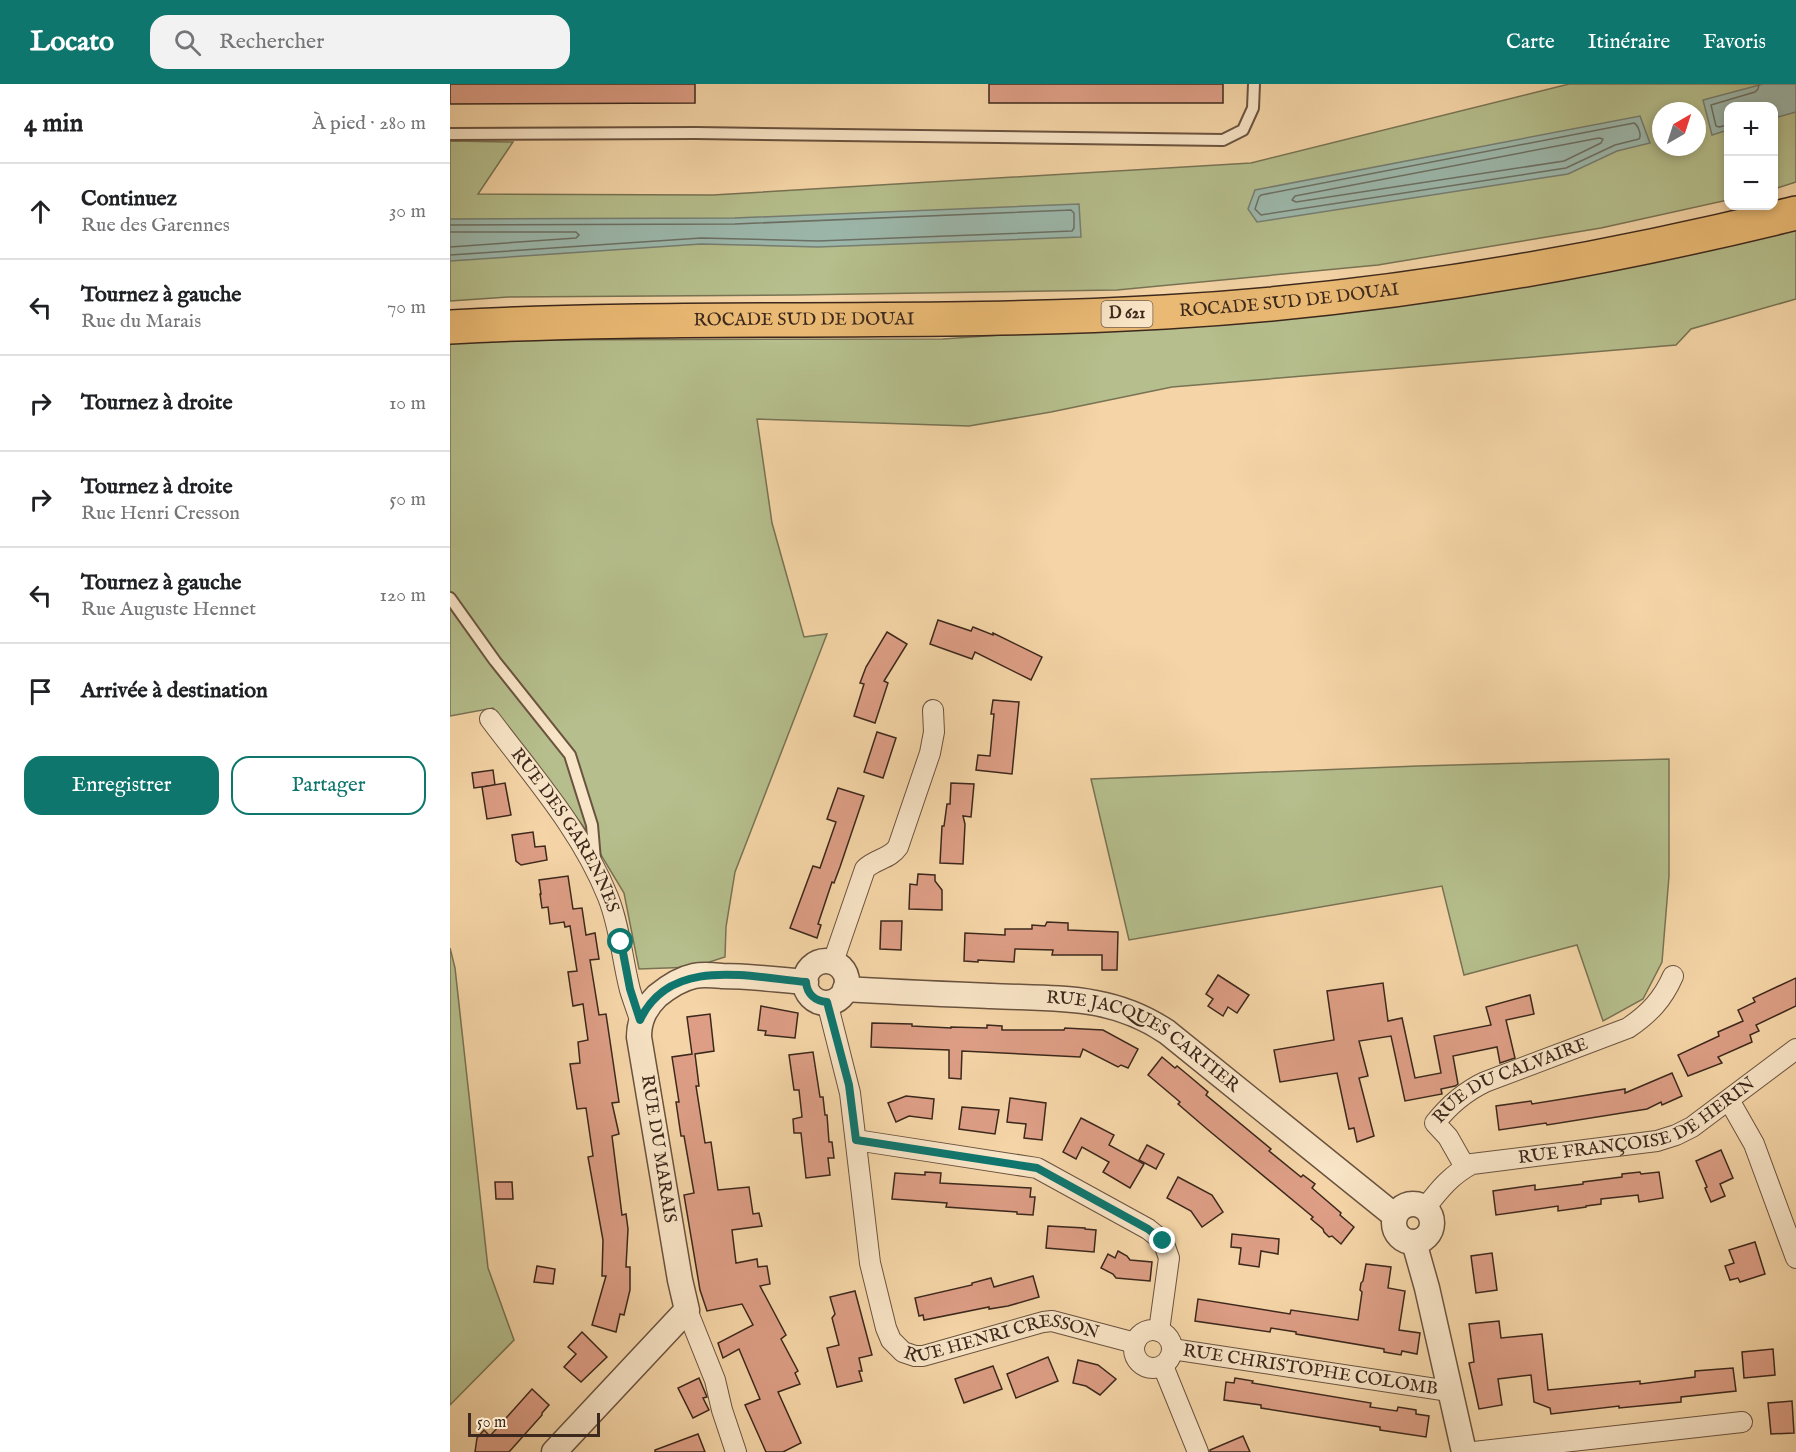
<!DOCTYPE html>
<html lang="fr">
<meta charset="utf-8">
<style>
body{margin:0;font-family:"IM FELL English",serif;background:#f2f2f2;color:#202124}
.controls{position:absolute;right:18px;top:18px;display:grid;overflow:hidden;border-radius:12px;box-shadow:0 3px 9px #0003}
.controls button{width:54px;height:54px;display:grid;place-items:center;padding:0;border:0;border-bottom:2px solid #e0e0e0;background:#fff;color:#202124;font:30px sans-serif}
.compass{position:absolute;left:1202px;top:18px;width:54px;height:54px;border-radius:50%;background:#fff;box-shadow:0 3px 9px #0003;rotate:39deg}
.scale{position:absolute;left:18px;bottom:15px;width:132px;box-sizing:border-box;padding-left:6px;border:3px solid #3c281c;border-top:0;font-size:16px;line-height:21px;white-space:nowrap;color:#3c281c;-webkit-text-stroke:4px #f8e4c6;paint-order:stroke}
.stop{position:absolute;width:18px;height:18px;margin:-14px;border:4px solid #0f766e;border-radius:50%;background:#fff}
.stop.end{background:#0f766e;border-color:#fff;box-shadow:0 2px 6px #0008}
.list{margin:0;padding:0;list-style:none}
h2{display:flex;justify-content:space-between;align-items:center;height:78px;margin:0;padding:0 24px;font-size:26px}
h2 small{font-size:20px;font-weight:400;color:#757577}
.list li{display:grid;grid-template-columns:39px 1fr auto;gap:18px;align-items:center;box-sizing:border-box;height:96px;padding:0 24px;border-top:2px solid #e0e0e0}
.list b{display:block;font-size:22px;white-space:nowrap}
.list p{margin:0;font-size:20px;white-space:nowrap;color:#757577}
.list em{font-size:20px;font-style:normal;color:#757577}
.actions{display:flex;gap:12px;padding:18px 24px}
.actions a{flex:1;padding:14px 0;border:2px solid #0f766e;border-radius:18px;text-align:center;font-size:21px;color:#0f766e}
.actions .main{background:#0f766e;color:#fff}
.icon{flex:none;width:33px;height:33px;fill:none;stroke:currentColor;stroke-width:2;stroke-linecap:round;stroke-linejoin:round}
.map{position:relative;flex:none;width:1346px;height:1368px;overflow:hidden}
header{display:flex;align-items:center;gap:36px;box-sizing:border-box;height:84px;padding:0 30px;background:#0f766e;color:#fff}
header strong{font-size:28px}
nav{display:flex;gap:33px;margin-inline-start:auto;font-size:21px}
.search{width:420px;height:54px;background:#f2f2f2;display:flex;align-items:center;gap:15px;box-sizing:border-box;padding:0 21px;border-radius:18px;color:#757577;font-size:22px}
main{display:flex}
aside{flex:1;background:#fff}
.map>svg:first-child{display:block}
.green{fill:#b5be8c;stroke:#787354;stroke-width:1.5;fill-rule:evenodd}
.water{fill:#9cb8ac;stroke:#767e72;stroke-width:1.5}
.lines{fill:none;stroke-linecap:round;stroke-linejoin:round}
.shore{stroke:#6c7064;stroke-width:1.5}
.building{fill:#dd9e85;stroke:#3c281c;stroke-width:1.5}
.service-casing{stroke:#6a533f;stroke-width:14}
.minor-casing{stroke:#6a533f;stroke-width:22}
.tertiary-casing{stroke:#6a533f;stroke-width:27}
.trunk-casing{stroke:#3c281c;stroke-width:36}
.service{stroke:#f8e4c6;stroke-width:10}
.minor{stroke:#f8e4c6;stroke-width:20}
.tertiary{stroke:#f8e4c6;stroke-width:24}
.trunk{stroke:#eaba74;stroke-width:33}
.route{stroke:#0f766e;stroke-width:8}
.labels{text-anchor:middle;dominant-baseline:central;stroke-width:6;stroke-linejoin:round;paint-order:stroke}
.shield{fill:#f8e4c6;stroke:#74604f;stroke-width:1.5}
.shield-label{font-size:16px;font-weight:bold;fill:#3c281c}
.street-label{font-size:18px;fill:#3c281c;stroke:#f8e4c6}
</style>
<header>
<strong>Locato</strong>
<div class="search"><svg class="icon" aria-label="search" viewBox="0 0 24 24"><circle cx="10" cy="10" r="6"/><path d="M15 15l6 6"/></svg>Rechercher</div>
<nav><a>Carte</a><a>Itinéraire</a><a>Favoris</a></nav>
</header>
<main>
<aside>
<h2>4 min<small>À pied · 280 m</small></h2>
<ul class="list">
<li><svg class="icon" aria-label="ahead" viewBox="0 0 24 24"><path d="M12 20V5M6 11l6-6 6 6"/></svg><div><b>Continuez</b><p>Rue des Garennes</p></div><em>30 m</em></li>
<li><svg class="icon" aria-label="left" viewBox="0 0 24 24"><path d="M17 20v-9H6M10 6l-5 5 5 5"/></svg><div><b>Tournez à gauche</b><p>Rue du Marais</p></div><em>70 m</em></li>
<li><svg class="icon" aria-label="right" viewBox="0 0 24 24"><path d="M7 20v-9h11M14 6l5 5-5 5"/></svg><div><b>Tournez à droite</b></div><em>10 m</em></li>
<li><svg class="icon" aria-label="right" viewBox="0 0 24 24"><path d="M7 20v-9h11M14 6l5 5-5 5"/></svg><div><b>Tournez à droite</b><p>Rue Henri Cresson</p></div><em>50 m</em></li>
<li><svg class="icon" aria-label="left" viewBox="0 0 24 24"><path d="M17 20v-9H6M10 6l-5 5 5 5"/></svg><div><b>Tournez à gauche</b><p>Rue Auguste Hennet</p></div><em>120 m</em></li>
<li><svg class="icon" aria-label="arrive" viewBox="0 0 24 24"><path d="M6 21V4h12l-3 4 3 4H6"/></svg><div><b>Arrivée à destination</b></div></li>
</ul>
<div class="actions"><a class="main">Enregistrer</a><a>Partager</a></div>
</aside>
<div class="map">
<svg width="1346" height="1368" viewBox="0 0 1346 1368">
<rect width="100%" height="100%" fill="#f5d5a7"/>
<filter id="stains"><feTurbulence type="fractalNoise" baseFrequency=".00333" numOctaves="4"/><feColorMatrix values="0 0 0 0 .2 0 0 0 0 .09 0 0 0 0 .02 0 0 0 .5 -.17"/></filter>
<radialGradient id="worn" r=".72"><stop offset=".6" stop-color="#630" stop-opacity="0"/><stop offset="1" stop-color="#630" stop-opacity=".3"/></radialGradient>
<g class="green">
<path d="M 1119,0 L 1346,0 L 1346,98 L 1324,105 L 1324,22 L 1278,22 L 1278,116 L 1151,144 L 928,181 L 667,206 L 345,211 L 58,213 L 0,217 L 0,57 L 63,58 L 28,110 L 263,111 L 801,79 ZM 1211,27 L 1247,27 L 1247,63 L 1211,63 Z"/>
<polygon points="1346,136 1346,215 1241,245 1226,261 722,303 601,328 519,342 307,335 322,439 354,553 377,550 285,788 276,843 275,873 244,883 189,885 174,809 136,746 43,624 0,632 0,256 493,255 835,231"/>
<polygon points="1219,675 1219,792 1212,878 1193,915 1153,937 1127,861 1014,891 992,802 679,856 641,695 968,682"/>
<polygon points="0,864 5,884 38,1184 64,1256 0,1321"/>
</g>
<g class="water">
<polygon points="1313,0 1346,0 1346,28 1324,34 1324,22 1278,22 1278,46 1262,51 1253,16"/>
<polygon points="1190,32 1200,59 1167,67 1118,90 807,138 798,125 805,106"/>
<polygon points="629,120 631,153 368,163 251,160 0,177 0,135 285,134"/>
</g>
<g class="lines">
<g class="shore">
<path d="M 1184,39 C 1188,41 1192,51 1189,55 L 1165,61 L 1116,84 L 811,131 L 805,125 L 809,113 L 811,111 Z"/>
<polyline points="1278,41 1269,43 1266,42 1261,21 1305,8 1308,5 1309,0"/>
<polygon points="1149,54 1153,55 1151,59 1114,77 846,118 842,116 845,112"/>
<polyline points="0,141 285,140 621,126 624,129 624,144 622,147 368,157 251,154 0,171"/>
<polyline points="0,148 126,148 129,151 126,154 0,163"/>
</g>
</g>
<g class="building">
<polygon points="0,0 245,0 245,19 0,20"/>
<rect x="539" y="0" width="234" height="19"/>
<polygon points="488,536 521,547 523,543 543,551 543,549 592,573 581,596 525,568 522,575 480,560"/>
<polygon points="437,548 457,560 434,597 438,599 425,639 404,632 414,600 410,599 416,583"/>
<polygon points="543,616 569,618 562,690 526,686 528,671 540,672 544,630 541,630"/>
<polygon points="427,648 446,654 433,694 414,688"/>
<polygon points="43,686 45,701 24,704 22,689"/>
<polygon points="55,699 61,731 37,735 32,703"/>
<polygon points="501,699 524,700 521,733 513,732 515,740 513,780 490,779 492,742 494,742 497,720 500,720"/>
<polygon points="388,704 414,712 390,783 384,799 382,798 368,840 371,841 367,854 340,844 363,782 370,784 386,738 377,735"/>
<polygon points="83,748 85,763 95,762 97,776 71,781 66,777 62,751"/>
<polygon points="468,790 485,791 485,797 492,806 492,826 459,825 460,800 467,801"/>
<polygon points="118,792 123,825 132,824 136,851 145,849 149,875 140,876 149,931 156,930 169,1018 162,1019 169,1050 162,1052 172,1131 176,1130 178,1145 176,1183 180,1183 180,1206 174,1231 170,1230 166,1248 142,1241 156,1192 152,1192 153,1156 138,1073 143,1072 136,1024 127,1025 120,980 130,979 128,958 138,956 133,920 123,922 118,888 127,887 120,842 115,843 114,838 100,840 98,823 92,824 90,810 91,810 89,796"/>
<polygon points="431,837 452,837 451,866 430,865"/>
<polygon points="597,838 618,839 618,846 668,848 667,886 652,886 652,871 602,871 603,866 565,865 564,878 528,876 528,878 514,877 515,849 555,851 555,845 582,845 582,841 595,842"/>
<polygon points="768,891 799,911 787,929 778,923 773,932 758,922 763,915 756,910"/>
<polygon points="1346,894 1346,922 1306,941 1309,947 1300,951 1302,958 1268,973 1272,979 1238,992 1228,971 1269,952 1268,948 1293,937 1288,926 1305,918 1303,914"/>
<polygon points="933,899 938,937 952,934 965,994 991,989 984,952 1041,941 1036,923 1080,911 1084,930 1056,936 1065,974 1050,979 1047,963 1003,972 1008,1000 1005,1002 991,1005 992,1010 955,1017 941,952 909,957 918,992 909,994 924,1052 907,1058 904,1044 899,1045 887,989 830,998 824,966 884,956 877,907"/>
<polygon points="311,922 348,929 345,954 315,951 316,947 308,946"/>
<polygon points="260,930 264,967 245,970 249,1002 246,1002 255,1059 261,1058 268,1106 299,1103 303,1130 309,1129 312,1142 282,1146 286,1179 307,1175 308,1183 317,1182 320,1200 310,1202 336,1251 331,1255 348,1287 345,1289 350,1300 328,1308 351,1359 333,1368 316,1368 295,1321 310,1315 289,1265 273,1274 268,1259 303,1241 292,1220 257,1227 250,1206 234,1111 244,1109 234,1052 231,1052 226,1018 229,1018 222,973 242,970 237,933"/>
<polygon points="422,939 462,940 462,942 501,944 501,943 537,944 537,941 552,942 552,946 614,946 615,944 653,946 688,965 678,984 671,981 668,983 633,965 630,973 512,967 511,995 499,994 499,966 421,963"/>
<polygon points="363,968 370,1013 373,1013 375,1031 377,1031 379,1058 382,1058 384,1074 378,1074 380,1091 356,1094 351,1049 344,1049 343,1035 352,1033 349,1006 344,1006 339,971"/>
<polygon points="712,973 725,984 727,982 738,991 758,1008 756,1011 821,1065 819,1067 851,1093 853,1091 865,1100 862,1104 891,1129 890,1131 904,1143 891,1160 882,1152 879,1153 874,1148 873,1145 861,1135 863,1133 757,1045 728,1020 730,1018 698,991"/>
<polygon points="1222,989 1232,1012 1212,1021 1211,1018 1197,1025 1097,1041 1096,1039 1049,1046 1046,1022 1081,1017 1082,1020 1175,1005 1175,1009"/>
<polygon points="456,1012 484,1015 482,1035 459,1032 446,1038 438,1019"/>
<polygon points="560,1014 596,1019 592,1056 574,1054 576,1040 557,1038"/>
<polygon points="512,1023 549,1026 545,1050 509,1045"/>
<polygon points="631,1034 664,1051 659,1061 694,1080 680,1104 653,1088 659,1078 632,1063 626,1075 613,1068"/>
<polygon points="697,1061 714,1070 706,1085 689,1076"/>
<polygon points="1271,1066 1283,1094 1270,1100 1275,1112 1261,1118 1255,1104 1257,1103 1246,1077"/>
<polygon points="475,1088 491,1089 490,1099 581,1104 580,1113 585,1113 583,1131 567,1130 567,1128 496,1123 497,1119 442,1115 445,1089 475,1091"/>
<polygon points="1190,1088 1191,1090 1209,1088 1213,1114 1189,1118 1188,1111 1151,1115 1151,1120 1136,1122 1136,1123 1108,1127 1108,1122 1046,1131 1043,1107 1085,1101 1085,1106 1133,1100 1133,1098 1172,1093 1172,1090"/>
<polygon points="728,1093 762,1111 773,1128 752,1143 741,1127 717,1114"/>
<polygon points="45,1098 62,1098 63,1115 46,1115"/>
<polygon points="598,1142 635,1144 635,1145 646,1146 644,1168 596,1164"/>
<polygon points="782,1150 829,1155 828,1170 811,1167 809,1183 789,1180 791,1164 781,1163"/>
<polygon points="1305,1158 1315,1190 1290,1198 1288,1194 1280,1196 1275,1182 1284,1179 1279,1166"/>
<polygon points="668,1167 677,1172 680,1176 702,1178 700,1197 666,1194 663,1190 651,1184 658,1170 665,1174"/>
<polygon points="1042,1169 1047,1206 1026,1209 1021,1172"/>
<polygon points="916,1180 941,1183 938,1204 955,1207 949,1246 970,1249 967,1270 952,1267 951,1271 934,1268 934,1265 846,1250 846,1248 821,1244 820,1248 745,1237 748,1215 840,1230 841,1226 908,1236 912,1208 910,1206 911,1199 913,1197"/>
<polygon points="87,1182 105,1185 103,1200 84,1198"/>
<polygon points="583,1192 589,1213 558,1222 539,1225 539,1223 474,1236 473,1231 469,1232 465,1214 522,1201 522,1199 541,1194 544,1203"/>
<polygon points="405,1207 422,1271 409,1274 412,1287 409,1287 412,1297 387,1303 377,1264 389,1261 382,1234 385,1230 380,1213"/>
<polygon points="1049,1237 1051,1254 1092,1250 1098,1306 1190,1297 1190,1300 1245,1293 1245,1287 1283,1284 1286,1307 1231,1313 1231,1318 1169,1324 1169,1322 1101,1330 1100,1324 1084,1318 1081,1291 1048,1295 1052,1321 1029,1325 1019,1279 1024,1278 1019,1240"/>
<polygon points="132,1248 157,1273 131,1298 114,1283 126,1270 118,1263"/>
<polygon points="1323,1265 1325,1291 1294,1294 1292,1268"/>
<polygon points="598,1273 608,1297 566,1314 557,1290"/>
<polygon points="628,1276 648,1281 666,1295 650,1311 636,1302 623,1299"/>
<polygon points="543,1282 552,1305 514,1319 505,1295"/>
<polygon points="249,1294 257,1313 253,1314 259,1326 243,1334 228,1304"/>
<polygon points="785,1294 803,1297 802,1299 921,1319 920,1323 947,1327 948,1323 966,1326 966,1330 979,1332 976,1353 930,1346 930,1343 811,1324 811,1321 774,1316 776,1298 784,1299"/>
<polygon points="82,1305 99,1321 92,1329 92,1331 59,1368 25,1368 27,1354 34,1346 40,1352"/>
<polygon points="1342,1317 1344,1349 1321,1350 1318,1319"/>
<polygon points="248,1350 255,1368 205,1368 205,1366"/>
<polygon points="793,1352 800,1368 760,1368 760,1366"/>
</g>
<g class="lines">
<g class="service-casing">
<g id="service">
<polyline points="0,50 246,49 773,56 793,46 803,24 804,0"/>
<polyline points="0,514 45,577 120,671 142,741 145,776"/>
</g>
</g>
<g class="minor-casing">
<g id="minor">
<path id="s1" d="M 40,635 C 82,691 132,747 158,813 C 170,843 172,875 180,906 C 183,916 187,926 190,936"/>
<path d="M 383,878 L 415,785 C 425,775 440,775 448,763 L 480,669 L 484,648 L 483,626"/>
<path id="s2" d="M 377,918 L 400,1009 L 420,1179 L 436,1244 L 441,1256 L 453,1268 L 465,1272 L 473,1272 L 593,1238 L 602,1237 L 685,1259"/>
<polyline points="1279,1016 1304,1060 1346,1174"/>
<polyline points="406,1056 587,1084 698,1145 713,1157 719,1174 709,1247"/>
<path id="s3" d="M 1015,1083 L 998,1053 L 985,1039 C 999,1021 1014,1008 1035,998 L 1178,944 C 1199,930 1213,915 1223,892"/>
<path id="s4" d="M 976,1123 C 989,1106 1002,1090 1022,1080 L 1207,1057 L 1226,1051 L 1242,1043 L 1346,965"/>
<polyline points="237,1226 265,1296 272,1326 286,1368"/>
<circle cx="703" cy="1265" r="19"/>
<path id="s5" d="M 722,1265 L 999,1307"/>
<polyline points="713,1282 748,1368"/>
<polyline points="1024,1368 1292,1338"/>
</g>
</g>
<g class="tertiary-casing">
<g id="tertiary">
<circle cx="376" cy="898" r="21"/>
<path id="s6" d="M 395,905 C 444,908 493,910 541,912 C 606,915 661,910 717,948 L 945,1132"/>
<circle cx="963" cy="1139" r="19"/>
<polyline points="964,1158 977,1204 1014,1368"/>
<path d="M 104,1368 L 237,1226 L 230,1196 L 189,953 C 189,936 195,924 207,912 C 218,903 230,895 244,892 C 253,890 262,891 272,892 C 300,892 328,896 356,898"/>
</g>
</g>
<g class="trunk-casing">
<g id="trunk">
<path id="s7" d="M 0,243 C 238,230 477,242 715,228 C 928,216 1139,180 1346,129"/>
</g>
</g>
<use href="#service" class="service"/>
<use href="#minor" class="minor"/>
<use href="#tertiary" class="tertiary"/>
<use href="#trunk" class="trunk"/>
</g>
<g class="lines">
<path class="route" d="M 171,858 L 180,905 L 190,936 C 220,872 299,893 356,898 C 357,910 365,917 377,918 L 399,1001 L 406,1056 L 587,1084 L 698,1145 L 713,1157"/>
</g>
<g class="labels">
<rect class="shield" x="651.5" y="217" width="51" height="26" rx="4.5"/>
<g class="shield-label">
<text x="677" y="230">D 621</text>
</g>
<g class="street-label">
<text stroke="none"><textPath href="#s7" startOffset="840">ROCADE SUD DE DOUAI</textPath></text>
<text stroke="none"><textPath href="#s7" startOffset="354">ROCADE SUD DE DOUAI</textPath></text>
<text stroke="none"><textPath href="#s1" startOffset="135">RUE DES GARENNES</textPath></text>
<text stroke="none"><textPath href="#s6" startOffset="310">RUE JACQUES CARTIER</textPath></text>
<text stroke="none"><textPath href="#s3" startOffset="142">RUE DU CALVAIRE</textPath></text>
<text stroke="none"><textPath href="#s4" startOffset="237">RUE FRANÇOISE DE HERIN</textPath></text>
<text transform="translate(208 1065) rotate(81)">RUE DU MARAIS</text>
<text stroke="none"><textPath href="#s2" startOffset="464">RUE HENRI CRESSON</textPath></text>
<text stroke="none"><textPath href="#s5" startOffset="140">RUE CHRISTOPHE COLOMB</textPath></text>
</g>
</g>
<rect width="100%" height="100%" filter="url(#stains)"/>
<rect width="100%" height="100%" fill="url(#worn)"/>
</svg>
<div class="controls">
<button>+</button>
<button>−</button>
</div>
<svg class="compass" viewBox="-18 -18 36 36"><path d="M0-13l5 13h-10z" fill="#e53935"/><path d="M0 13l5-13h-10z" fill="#757577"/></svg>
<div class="scale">50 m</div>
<div class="stop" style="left:171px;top:858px"></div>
<div class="stop end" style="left:713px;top:1157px"></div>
</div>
</main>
